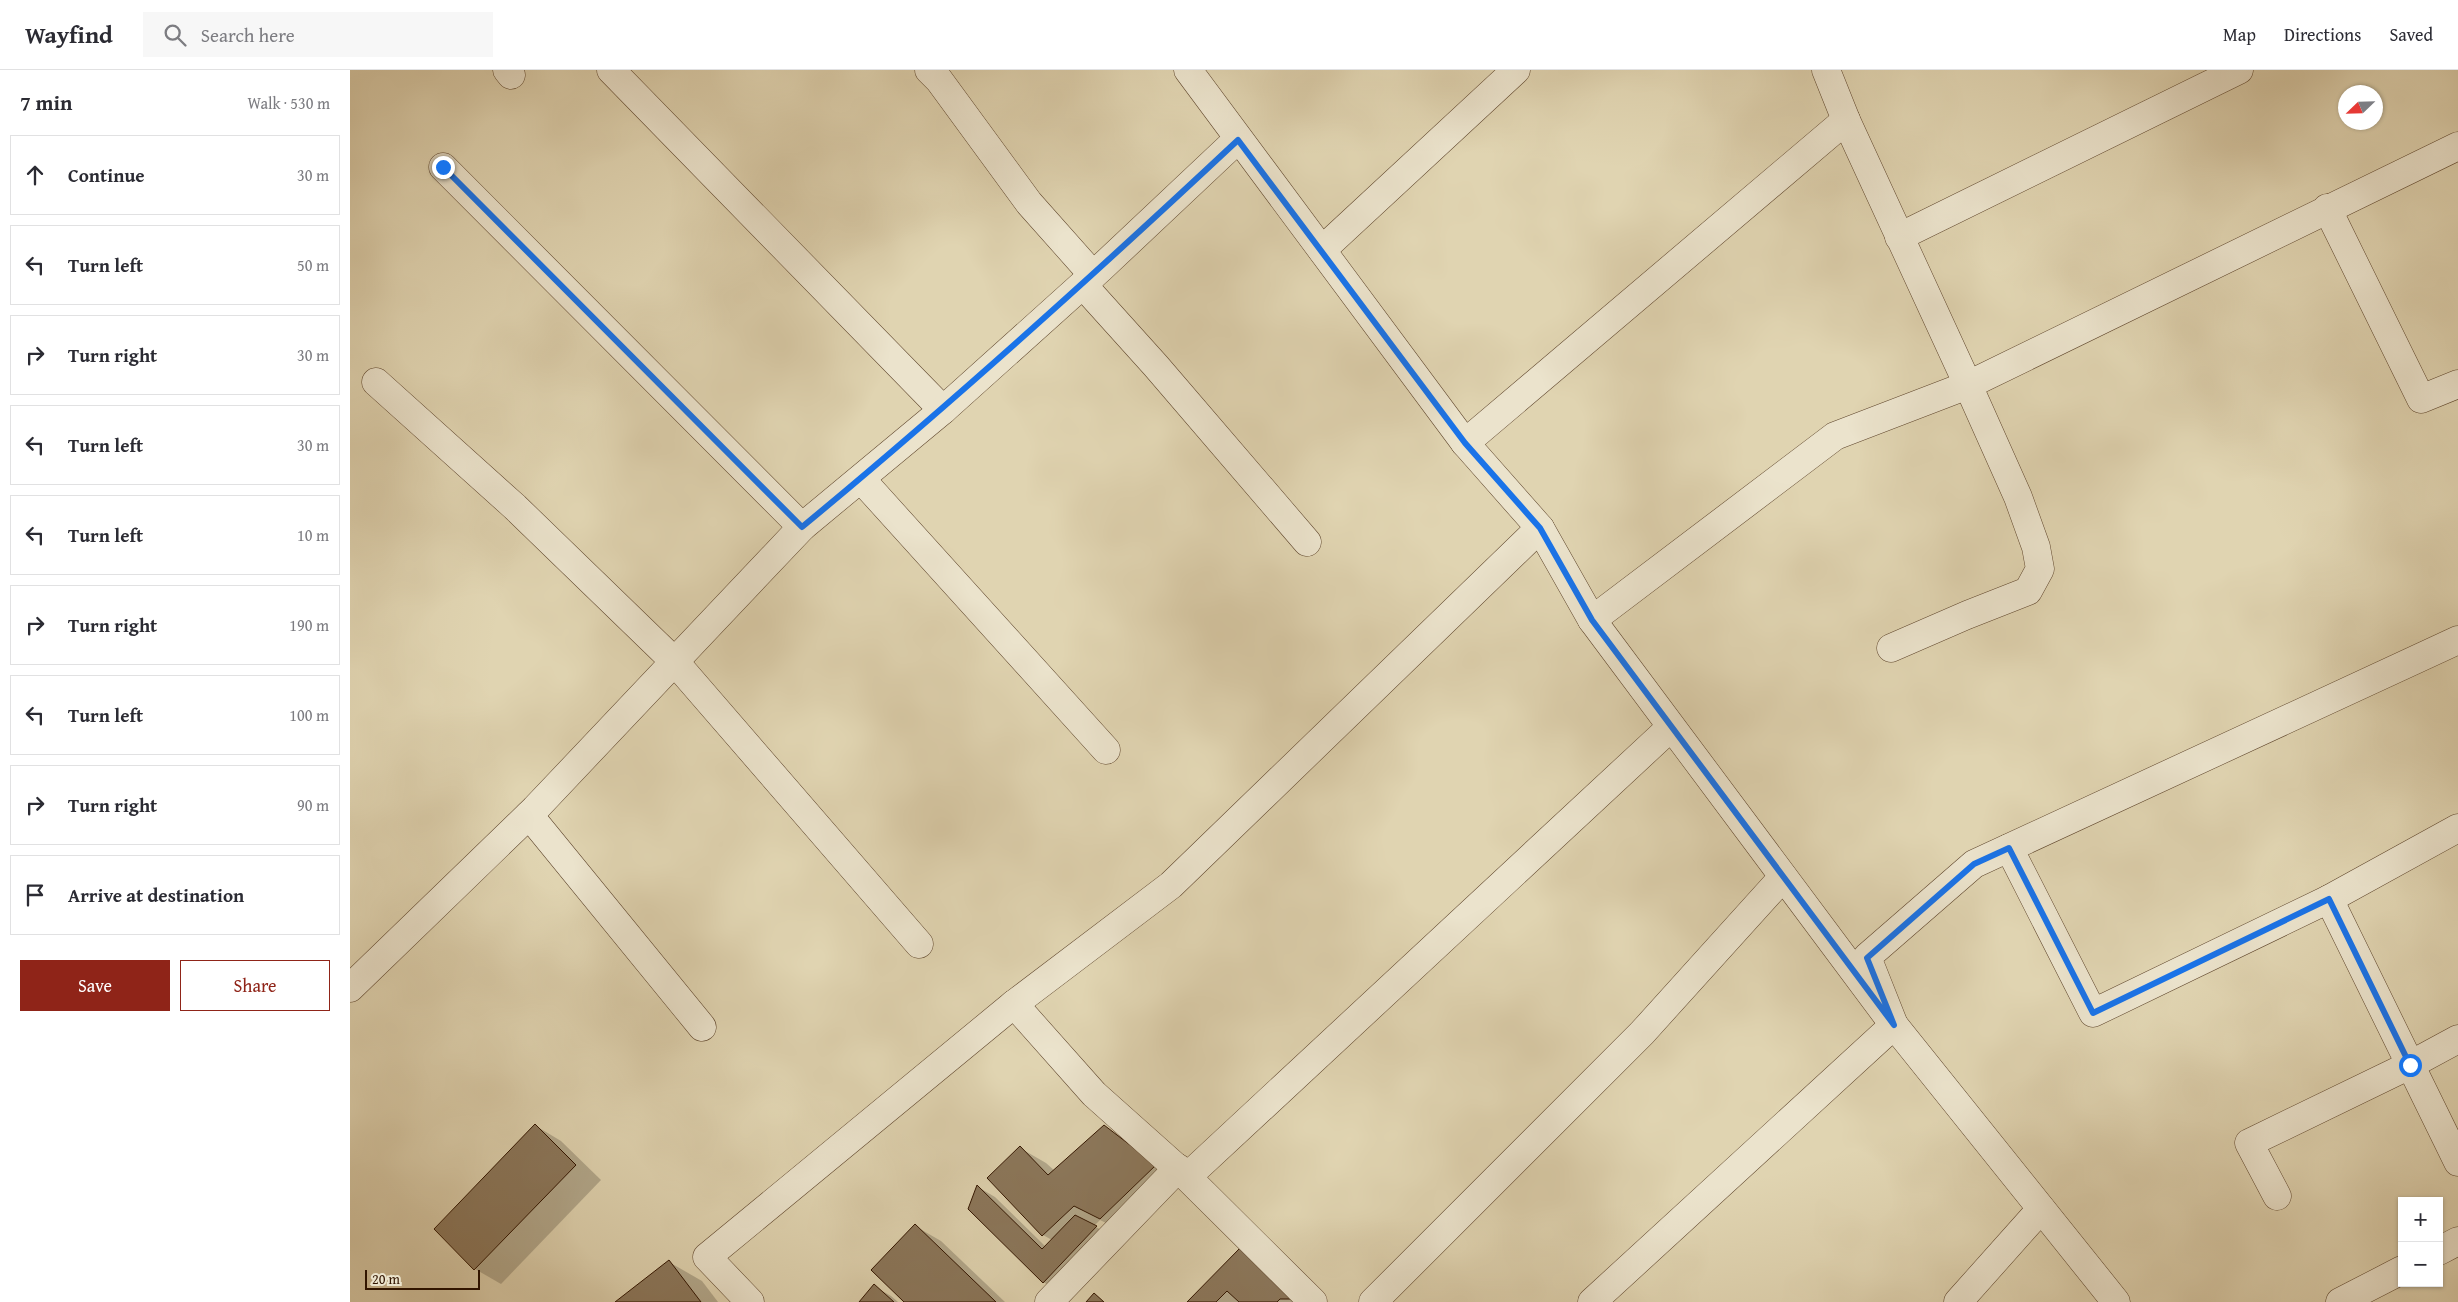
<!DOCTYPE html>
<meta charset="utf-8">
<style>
body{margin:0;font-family:"Gentium Book Plus",serif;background:#f7f7f7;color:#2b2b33}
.controls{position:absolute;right:15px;bottom:15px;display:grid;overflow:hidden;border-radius:0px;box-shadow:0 1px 4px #0004}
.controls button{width:45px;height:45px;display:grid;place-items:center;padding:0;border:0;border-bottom:1px solid #e1e1e2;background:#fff;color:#2b2b33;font:25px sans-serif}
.compass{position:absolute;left:1988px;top:15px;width:45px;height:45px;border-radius:50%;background:#fff;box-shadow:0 1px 4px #0004;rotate:247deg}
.scale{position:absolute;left:15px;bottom:12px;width:115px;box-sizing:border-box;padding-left:5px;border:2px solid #321500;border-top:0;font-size:14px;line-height:18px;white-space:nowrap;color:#321500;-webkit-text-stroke:4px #ebe3cc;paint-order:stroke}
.stop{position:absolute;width:15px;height:15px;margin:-11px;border:4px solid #1a73e8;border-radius:50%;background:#fff}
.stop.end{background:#1a73e8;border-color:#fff;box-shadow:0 1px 5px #0008}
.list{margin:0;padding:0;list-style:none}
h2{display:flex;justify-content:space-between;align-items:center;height:65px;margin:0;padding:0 20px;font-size:21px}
h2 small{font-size:16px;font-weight:400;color:#7c7c81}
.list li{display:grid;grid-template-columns:32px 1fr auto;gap:15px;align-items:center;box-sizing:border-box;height:80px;margin:0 10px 10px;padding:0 10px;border:1px solid #e1e1e2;border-radius:0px}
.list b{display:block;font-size:19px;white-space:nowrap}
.list em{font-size:16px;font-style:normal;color:#7c7c81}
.actions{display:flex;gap:10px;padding:15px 20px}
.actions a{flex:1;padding:11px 0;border:1px solid #8f2418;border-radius:0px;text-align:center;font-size:18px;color:#8f2418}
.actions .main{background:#8f2418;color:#fff}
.icon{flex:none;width:28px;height:28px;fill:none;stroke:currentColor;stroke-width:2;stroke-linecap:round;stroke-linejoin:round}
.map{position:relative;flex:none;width:2108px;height:1232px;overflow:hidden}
header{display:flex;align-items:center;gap:30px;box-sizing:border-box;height:70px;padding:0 25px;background:#fff;border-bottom:1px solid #e1e1e2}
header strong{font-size:24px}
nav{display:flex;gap:28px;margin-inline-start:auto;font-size:18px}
.search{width:350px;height:45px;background:#f7f7f7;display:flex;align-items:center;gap:12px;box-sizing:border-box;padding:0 18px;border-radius:0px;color:#7c7c81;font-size:19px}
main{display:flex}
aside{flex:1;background:#fff}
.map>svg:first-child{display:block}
.shadow{fill:#0003}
.building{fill:#8c785c;stroke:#321500}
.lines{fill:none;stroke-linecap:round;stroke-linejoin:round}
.minor-casing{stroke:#5e452c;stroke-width:29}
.tertiary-casing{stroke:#5e452c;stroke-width:29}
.minor{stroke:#ebe3cc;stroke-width:28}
.tertiary{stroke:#ebe3cc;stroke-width:28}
.route{stroke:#1a73e8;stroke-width:6}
</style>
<header>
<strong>Wayfind</strong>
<div class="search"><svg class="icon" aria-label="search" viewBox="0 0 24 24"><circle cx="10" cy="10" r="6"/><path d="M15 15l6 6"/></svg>Search here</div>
<nav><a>Map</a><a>Directions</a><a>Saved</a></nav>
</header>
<main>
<aside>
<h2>7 min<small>Walk · 530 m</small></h2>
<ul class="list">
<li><svg class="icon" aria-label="ahead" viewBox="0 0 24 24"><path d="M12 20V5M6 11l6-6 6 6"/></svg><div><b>Continue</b></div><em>30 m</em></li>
<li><svg class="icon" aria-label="left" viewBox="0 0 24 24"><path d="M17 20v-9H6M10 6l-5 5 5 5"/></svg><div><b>Turn left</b></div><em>50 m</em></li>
<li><svg class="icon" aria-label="right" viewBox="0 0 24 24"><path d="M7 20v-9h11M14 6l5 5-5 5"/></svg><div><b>Turn right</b></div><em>30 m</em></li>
<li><svg class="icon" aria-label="left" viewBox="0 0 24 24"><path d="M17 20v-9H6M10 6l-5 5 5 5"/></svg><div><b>Turn left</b></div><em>30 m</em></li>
<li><svg class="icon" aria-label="left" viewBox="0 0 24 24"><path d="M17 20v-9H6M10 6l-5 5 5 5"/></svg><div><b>Turn left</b></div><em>10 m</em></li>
<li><svg class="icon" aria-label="right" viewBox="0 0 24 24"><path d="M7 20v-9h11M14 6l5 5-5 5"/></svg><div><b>Turn right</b></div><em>190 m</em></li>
<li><svg class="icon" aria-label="left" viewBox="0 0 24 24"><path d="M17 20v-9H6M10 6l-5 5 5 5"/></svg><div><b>Turn left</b></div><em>100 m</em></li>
<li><svg class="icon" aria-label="right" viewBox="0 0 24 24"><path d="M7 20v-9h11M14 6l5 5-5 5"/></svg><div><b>Turn right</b></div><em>90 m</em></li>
<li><svg class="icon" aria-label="arrive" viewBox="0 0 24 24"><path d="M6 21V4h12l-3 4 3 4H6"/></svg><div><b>Arrive at destination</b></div></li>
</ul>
<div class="actions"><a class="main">Save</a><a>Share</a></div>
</aside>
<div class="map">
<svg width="2108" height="1232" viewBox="0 0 2108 1232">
<rect width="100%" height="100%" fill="#e0d4b1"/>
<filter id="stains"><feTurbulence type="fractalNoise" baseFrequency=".004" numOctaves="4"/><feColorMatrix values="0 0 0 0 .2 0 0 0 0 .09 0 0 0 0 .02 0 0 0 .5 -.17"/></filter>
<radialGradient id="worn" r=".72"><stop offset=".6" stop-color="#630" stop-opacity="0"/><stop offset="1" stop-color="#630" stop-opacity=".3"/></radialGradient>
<g class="shadow">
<polygon points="186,1056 211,1071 251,1110 151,1214 125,1199"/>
<polygon points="754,1057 780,1072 831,1111 776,1163 750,1150 744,1156 764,1167 711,1222 693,1212 628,1117 645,1127 696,1177 702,1170 693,1165 639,1108 670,1078 696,1093 705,1101"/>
<polygon points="565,1156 591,1171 655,1232 556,1232"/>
<polygon points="891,1179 953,1232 840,1232"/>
<polygon points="319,1192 352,1211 368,1232 267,1232"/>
<polygon points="524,1216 541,1226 548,1232 510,1232"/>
</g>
<g class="building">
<polygon points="185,1054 226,1095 124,1200 84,1159"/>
<polygon points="754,1055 806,1095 750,1149 724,1136 692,1166 637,1108 670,1076 698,1105"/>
<polygon points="627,1115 692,1179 725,1145 747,1156 693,1213 618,1139"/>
<polygon points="565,1154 646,1232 554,1232 521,1200"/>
<polygon points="891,1177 944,1229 930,1229 927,1232 889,1232 877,1221 866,1232 837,1232"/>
<polygon points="319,1190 351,1232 265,1232"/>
<polygon points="524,1214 544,1232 509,1232"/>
<polygon points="744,1223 754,1232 736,1232"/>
</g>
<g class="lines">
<g class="minor-casing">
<g id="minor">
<polyline points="157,0 161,5"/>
<polyline points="261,0 593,340"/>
<polyline points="579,0 589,10 679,133 743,205"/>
<polyline points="1476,0 1496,50"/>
<polyline points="93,97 452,457"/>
<polyline points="1977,138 2071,329 2108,314"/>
<polyline points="1549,167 1889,0"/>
<polyline points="972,180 1166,0"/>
<polyline points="733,215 806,296 957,472"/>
<polyline points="26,312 165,437 325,592 569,874"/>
<polyline points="1115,373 1496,50 1618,315 1485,366 1242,550"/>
<polyline points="511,409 756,680"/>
<polyline points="1541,578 1617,545 1678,521 1690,499 1686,477 1668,427 1618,315 2108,76"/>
<polyline points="179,745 352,957"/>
<polyline points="1659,778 1743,943 1979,829 2108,1092"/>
<polyline points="1979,829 2108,758"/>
<polyline points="0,918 185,739 452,457 593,340 751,198 888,69"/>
<polyline points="664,934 744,1024 837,1107 963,1232"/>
<polyline points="837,1107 1321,657"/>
<polyline points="1927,1126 1899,1073 2060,995 2108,969"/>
<polyline points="2089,1181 2108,1171"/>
<polyline points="400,1232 357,1187 664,934 821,815 1190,458"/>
<polyline points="699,1232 828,1098"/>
<polyline points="1023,1232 1292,963 1433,807"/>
<polyline points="1242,1232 1544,955 1517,887 1624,794 2108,570"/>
<polyline points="1608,1232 1691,1139"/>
<polyline points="1990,1232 2052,1200"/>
</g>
</g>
<g class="tertiary-casing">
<polyline id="tertiary" points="838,0 1115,373 1190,458 1242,550 1544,955 1766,1232"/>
</g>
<use href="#minor" class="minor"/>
<use href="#tertiary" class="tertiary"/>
</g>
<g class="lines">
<path class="route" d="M 93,97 L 452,457 C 602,333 746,203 888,70 L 1115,373 L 1190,458 L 1242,550 L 1544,955 L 1517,888 L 1624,794 L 1659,778 L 1743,943 L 1979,829 L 2060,995"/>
</g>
<rect width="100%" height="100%" filter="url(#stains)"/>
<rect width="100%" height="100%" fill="url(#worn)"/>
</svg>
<div class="controls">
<button>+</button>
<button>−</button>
</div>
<svg class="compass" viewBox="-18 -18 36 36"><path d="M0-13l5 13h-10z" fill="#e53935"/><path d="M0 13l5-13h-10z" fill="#7c7c81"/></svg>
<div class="scale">20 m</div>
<div class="stop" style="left:2060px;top:995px"></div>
<div class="stop end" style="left:93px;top:97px"></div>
</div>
</main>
